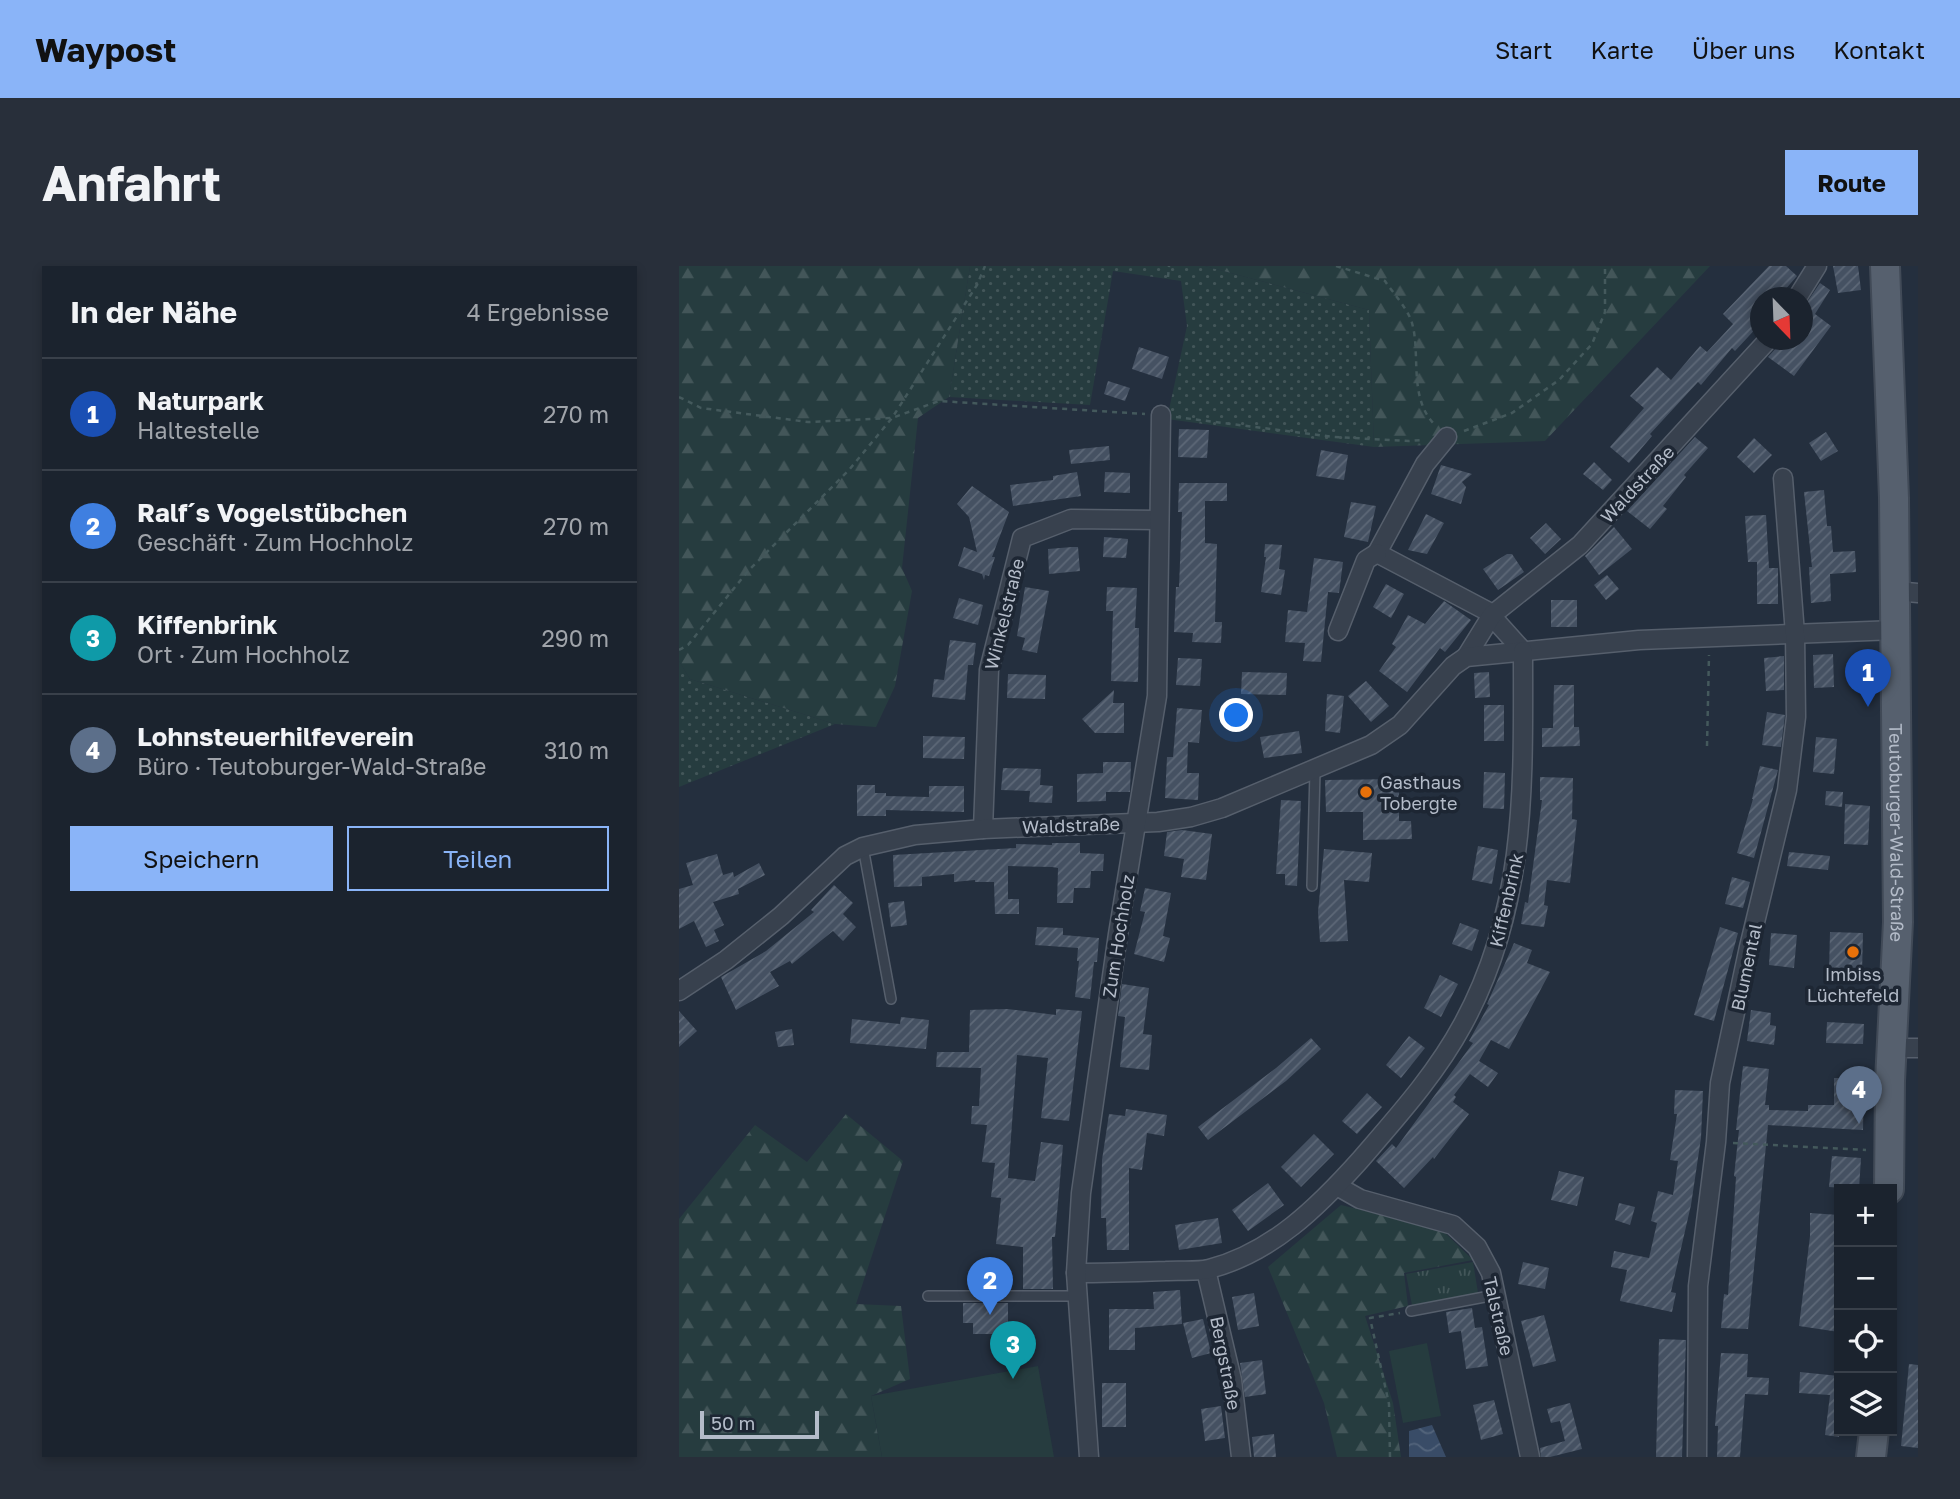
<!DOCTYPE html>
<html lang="de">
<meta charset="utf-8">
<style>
body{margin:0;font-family:"Golos Text",sans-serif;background:#282f3a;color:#f1f3f6}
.controls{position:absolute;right:21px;bottom:21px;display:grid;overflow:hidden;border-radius:0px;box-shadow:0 4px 10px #0003}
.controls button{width:63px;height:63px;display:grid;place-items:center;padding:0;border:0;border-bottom:2px solid #39404a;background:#1b232e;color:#f1f3f6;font:35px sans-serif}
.compass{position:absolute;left:1071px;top:21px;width:63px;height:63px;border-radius:50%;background:#1b232e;box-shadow:0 4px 10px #0003;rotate:157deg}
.scale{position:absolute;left:21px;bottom:18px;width:119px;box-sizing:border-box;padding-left:7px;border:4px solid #b4bcc9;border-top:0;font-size:19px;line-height:24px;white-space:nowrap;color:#b4bcc9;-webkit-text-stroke:5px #1d2633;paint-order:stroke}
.you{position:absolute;left:558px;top:450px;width:24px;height:24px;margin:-18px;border:5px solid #fff;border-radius:50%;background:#1a73e8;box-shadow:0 0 0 10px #1a73e833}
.badge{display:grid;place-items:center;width:46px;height:46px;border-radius:50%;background:#8ab4f8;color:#fff;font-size:23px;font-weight:700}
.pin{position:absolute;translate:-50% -58px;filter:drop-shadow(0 2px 4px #0008)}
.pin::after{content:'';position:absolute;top:37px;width:24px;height:21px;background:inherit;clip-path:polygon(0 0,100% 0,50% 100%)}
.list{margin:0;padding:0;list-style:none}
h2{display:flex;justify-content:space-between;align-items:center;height:91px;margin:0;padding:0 28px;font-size:30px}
h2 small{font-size:23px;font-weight:400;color:#a0a4aa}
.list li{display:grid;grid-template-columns:46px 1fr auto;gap:21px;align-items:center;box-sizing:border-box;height:112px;padding:0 28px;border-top:2px solid #39404a}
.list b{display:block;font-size:26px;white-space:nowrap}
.list p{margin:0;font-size:23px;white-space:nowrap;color:#a0a4aa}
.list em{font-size:23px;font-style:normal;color:#a0a4aa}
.actions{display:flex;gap:14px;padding:21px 28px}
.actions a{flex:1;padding:16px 0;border:2px solid #8ab4f8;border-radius:0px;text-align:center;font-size:24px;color:#8ab4f8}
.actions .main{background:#8ab4f8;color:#111}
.icon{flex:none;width:38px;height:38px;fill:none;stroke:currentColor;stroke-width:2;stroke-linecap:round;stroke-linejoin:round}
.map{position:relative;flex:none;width:1239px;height:1191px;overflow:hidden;border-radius:0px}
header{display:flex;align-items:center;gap:42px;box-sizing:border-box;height:98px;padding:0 35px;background:#8ab4f8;color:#111}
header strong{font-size:33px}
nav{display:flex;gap:38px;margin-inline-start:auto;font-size:24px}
.intro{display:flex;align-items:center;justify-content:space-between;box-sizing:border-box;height:168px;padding:0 42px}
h1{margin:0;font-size:49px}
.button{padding:18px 32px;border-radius:0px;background:#8ab4f8;color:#111;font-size:24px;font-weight:700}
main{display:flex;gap:42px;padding:0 42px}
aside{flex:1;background:#1b232e;border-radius:0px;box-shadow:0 4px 10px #0003}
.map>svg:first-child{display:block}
.grass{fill:url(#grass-dots)}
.forest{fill:url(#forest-firs)}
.park{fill:url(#park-tufts)}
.pitch{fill:#263c3f}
.water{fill:url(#water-waves)}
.building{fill:url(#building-hatch)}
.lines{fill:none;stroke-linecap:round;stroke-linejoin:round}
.service-casing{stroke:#565f6c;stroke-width:12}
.minor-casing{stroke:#565f6c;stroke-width:21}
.primary-casing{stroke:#414a57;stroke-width:32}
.path{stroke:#44595c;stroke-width:2.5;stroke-dasharray:5 5;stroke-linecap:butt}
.service{stroke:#38414e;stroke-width:9}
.minor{stroke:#38414e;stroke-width:18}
.primary{stroke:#56606e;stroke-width:28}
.food-dot{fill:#e8710a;stroke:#1d2633;stroke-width:2.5}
.labels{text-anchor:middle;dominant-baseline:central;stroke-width:7;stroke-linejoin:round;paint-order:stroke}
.street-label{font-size:18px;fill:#b4bcc9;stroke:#1d2633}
.poi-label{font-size:18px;fill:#b4bcc9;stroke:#1d2633;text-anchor:start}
</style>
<header>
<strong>Waypost</strong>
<nav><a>Start</a><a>Karte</a><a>Über uns</a><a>Kontakt</a></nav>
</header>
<div class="intro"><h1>Anfahrt</h1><a class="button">Route</a></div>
<main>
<aside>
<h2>In der Nähe<small>4 Ergebnisse</small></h2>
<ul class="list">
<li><span class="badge" style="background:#1a4fb4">1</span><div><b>Naturpark</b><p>Haltestelle</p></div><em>270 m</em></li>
<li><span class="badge" style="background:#3f7fe0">2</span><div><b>Ralf´s Vogelstübchen</b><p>Geschäft · Zum Hochholz</p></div><em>270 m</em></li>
<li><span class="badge" style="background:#0f9aa8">3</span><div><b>Kiffenbrink</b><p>Ort · Zum Hochholz</p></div><em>290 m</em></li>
<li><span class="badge" style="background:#5c6f8a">4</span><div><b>Lohnsteuerhilfeverein</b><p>Büro · Teutoburger-Wald-Straße</p></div><em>310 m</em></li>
</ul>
<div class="actions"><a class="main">Speichern</a><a>Teilen</a></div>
</aside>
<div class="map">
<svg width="1239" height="1191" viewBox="0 0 1239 1191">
<defs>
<pattern id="grass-dots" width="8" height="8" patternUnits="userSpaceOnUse" patternTransform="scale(1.75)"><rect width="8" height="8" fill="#263c3f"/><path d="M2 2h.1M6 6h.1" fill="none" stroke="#435659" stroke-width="1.8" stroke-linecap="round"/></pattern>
<pattern id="forest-firs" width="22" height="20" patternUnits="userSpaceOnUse" patternTransform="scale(1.75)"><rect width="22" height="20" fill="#263c3f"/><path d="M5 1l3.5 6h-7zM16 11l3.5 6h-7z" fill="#435659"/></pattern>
<pattern id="park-tufts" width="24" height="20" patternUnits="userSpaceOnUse" patternTransform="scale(1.75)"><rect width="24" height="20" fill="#263c3f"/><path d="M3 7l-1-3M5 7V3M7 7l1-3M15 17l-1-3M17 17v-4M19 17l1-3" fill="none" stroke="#435659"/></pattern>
<pattern id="water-waves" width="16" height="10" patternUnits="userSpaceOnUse" patternTransform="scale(1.75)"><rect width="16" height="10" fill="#394c67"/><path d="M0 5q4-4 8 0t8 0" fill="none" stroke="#53647b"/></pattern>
<pattern id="building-hatch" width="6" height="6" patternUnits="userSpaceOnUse" patternTransform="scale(1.75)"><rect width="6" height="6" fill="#455162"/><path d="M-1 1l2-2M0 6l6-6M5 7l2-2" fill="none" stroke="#5d6877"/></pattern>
</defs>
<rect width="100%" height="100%" fill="#242f3e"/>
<g class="grass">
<polygon points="291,0 526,0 690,44 695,181 488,153 508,60 502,15 434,5 411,139 270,131"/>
<polygon points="0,395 11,413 156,458 0,521"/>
</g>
<g class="forest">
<polygon points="0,0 291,0 270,131 239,152 223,302 233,325 216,420 197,461 156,458 11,413 0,395"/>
<polygon points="526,0 1031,0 866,175 695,181 690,44"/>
<polygon points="167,848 224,895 177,1038 222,1040 231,1113 192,1130 203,1191 0,1191 0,953 76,859 128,896"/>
<polygon points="662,939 763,964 794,994 725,1007 729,1040 686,1050 714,1137 722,1191 658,1191 645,1137 589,1001"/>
</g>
<polygon class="park" points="794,996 799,1027 733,1039 727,1008"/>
<g class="pitch">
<polygon points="748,1077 762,1150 724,1157 710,1085"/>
<polygon points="359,1100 375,1191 203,1191 192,1130"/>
</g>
<polygon class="water" points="753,1159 767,1191 730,1191 730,1165"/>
<g class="building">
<polygon points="1090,0 1107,0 1118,10 1099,32 1082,32 1082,57 1056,85 1053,82 1022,119 1019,116 971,168 973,170 950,197 931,181 965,142 951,130 978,101 992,114 1021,80 1028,86 1054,58 1044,48"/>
<polygon points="1154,0 1179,0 1182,24 1159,27"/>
<polygon points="1141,17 1151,24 1136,48 1152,60 1115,110 1089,91 1098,81 1100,74 1124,74 1124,42"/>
<polygon points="460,81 490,91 483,113 453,103"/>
<polygon points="429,115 451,122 446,135 425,128"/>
<polygon points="500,163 530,164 528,192 499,191"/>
<polygon points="1147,166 1159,185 1142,195 1130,177"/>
<polygon points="1016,171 1029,182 1005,209 1007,211 984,240 988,243 971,263 948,245"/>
<polygon points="1075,172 1093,189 1075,207 1058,191"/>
<polygon points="430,180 431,194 392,198 390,184"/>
<polygon points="642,184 669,189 665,214 637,210"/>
<polygon points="915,196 933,214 924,224 904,208"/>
<polygon points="762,199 793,208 783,216 787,221 782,238 752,228"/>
<polygon points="398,206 402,230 334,240 331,219 374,214 374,210"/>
<polygon points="426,206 451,207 451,227 425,226"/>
<polygon points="500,217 548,217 548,235 526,235 526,277 538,278 536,356 543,356 542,377 513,376 514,367 495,366 497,321 500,321 503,246 499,246"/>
<polygon points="293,220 330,246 313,291 316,291 310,310 306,309 305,314 303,308 279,300 285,281 298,286 290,251 278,238"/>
<polygon points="1145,224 1148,260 1152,260 1154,286 1176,285 1177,306 1151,308 1152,335 1132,337 1130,301 1133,301 1125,226"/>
<polygon points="672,236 697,240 689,276 665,271"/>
<polygon points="747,248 765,257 748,288 729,284"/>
<polygon points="1087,249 1090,302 1099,302 1099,338 1078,338 1078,296 1069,296 1066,250"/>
<polygon points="867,257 882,273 866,288 851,272"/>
<polygon points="935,261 953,283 920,309 906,290"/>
<polygon points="425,271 449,273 447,292 424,291"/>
<polygon points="586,278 603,279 600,303 606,304 602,329 582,326 587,291 585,291"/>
<polygon points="393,281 399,281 401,305 370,308 369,283"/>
<polygon points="828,288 833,288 845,306 819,324 804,303"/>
<polygon points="635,292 664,296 660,327 649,326 642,396 624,395 626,377 606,376 609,344 628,346"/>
<polygon points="928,309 940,323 927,334 915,319"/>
<polygon points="707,318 725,328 712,352 694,341"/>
<polygon points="346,321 370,325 358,387 343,384 346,372 338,370"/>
<polygon points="428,321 458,322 456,362 460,362 459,416 432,415 434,345 427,345"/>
<polygon points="280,332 304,339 299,359 274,352"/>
<rect x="872" y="334" width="26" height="27"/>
<polygon points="765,335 792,354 766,386 761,382 728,426 700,405 717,381 713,378 729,349 746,358"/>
<polygon points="271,374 297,377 294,399 289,399 286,434 253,431 255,413 265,414"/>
<polygon points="1154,388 1155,421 1135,422 1134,389"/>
<polygon points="1105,390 1105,424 1087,425 1085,392"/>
<polygon points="499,392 523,393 521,420 497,419"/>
<polygon points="563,406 608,407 607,429 562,428"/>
<polygon points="810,406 811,431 796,432 795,407"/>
<polygon points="329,408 367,409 366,433 328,432"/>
<polygon points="687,415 710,440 692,456 669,430"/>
<polygon points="875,419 895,419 895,461 900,461 901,480 863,481 863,462 874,462"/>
<polygon points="435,424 434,437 445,437 445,467 416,467 403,453"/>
<polygon points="648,428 665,430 661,467 646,465"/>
<rect x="805" y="439" width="20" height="36"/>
<polygon points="498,442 523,444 520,477 509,476 508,507 520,507 519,534 486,532 488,491 494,491"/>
<polygon points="1088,446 1106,449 1102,481 1083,479"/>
<polygon points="620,465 623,487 585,492 581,471"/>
<polygon points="244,470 286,471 285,493 244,492"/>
<polygon points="1137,471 1158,473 1155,508 1134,506"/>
<polygon points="424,496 452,496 451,526 427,526 427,535 398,536 398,508 424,507"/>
<polygon points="1081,500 1099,504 1075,592 1058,587 1074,533 1073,533"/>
<polygon points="324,502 362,503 361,519 374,520 373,537 350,536 351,525 322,524"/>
<polygon points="805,506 826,507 825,543 804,542"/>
<polygon points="861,511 894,512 893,553 898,554 891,617 868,614 865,639 869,640 865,661 842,658 846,636 849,637 863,534 861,534"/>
<polygon points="720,513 720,555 732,555 733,573 684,574 684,546 647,546 646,514"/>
<polygon points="178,519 196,519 196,527 207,527 207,530 250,531 250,520 285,520 285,546 207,544 207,550 178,550"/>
<polygon points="1147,525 1164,526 1163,541 1146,539"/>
<polygon points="602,534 622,535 618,620 606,619 606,608 597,608"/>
<polygon points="1166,538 1191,540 1189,579 1165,578"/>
<polygon points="503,564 533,568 527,614 502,611 505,593 485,590 488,566"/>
<polygon points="373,577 401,577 401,587 425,588 424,605 412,605 411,622 395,622 394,637 378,637 379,602 373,601 329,600 329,633 340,633 340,648 316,648 315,616 296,616 296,614 275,616 275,608 243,611 243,620 215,621 214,589 337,582 337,578 373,579"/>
<polygon points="799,580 819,584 813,618 793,614"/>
<polygon points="645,583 693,587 690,616 665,614 669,675 641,676 639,646"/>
<polygon points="1110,586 1151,590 1149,604 1108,600"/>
<polygon points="38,588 44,609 54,606 55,611 80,597 86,609 59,623 60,628 34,636 45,659 35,664 40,675 27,681 15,655 0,663 0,623 14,619 7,597"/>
<polygon points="1053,611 1071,616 1064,642 1046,638"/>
<polygon points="155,619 174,637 164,648 177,661 164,675 154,665 113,698 111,695 91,706 100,720 57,744 42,711 87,685 135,646 132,644"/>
<polygon points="466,622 492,627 484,670 491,672 485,696 455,688 466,646 461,645"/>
<polygon points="225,635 228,659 212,661 209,637"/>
<polygon points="781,657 800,664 793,685 773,678"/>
<polygon points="358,661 384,662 384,669 420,672 418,696 415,696 411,733 396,731 400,695 398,695 399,682 356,679"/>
<polygon points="1041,661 1059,667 1035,755 1015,749"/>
<polygon points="1151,666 1184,667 1183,707 1150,706"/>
<polygon points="1092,667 1118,669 1115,702 1090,699"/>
<polygon points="835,677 853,684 848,697 871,706 830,783 812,774 800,795 819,807 809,821 791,808 775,829 777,831 774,836 790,848 755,893 754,891 725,922 697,895 713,878 717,882 794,777 790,775 810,739 808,738"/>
<polygon points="761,709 779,718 762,751 745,742"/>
<polygon points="443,718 470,722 464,768 473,769 470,804 441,801 446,751 439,750"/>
<polygon points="328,743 377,749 377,743 403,745 390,855 362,852 369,792 338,789 329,912 356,915 362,876 384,879 376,971 373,971 374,1023 344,1023 344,981 317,978 322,932 312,931 316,897 303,896 308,859 292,858 293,840 300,840 302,802 257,801 258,786 290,786 291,744"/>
<polygon points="1072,744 1092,747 1091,759 1097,760 1095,779 1068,775"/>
<polygon points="0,745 18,765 0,781"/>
<polygon points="222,751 250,754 247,783 171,777 173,753 221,758"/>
<polygon points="1148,756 1185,758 1184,778 1147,777"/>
<polygon points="113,763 115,779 99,781 96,766"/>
<polygon points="730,770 746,782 722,812 707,799"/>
<polygon points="632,772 642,783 607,815 529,874 519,861 597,802"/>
<polygon points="1064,800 1090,803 1086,839 1090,839 1090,844 1129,845 1129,839 1155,839 1155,812 1185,812 1184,864 1089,859 1069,1063 1042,1062 1045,1028 1049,1029 1057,911 1055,910 1060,864 1057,864"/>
<polygon points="996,824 1024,825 1022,872 1012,939 992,1026 997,1027 993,1046 941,1035 948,1004 932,1001 935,985 970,992 978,957 972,955 979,925 994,929 999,895 991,894 998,848 995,848"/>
<polygon points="688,827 703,841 678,868 663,855"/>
<polygon points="447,843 488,849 485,870 468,867 463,904 450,902 450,984 428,984 427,952 422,952 423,894 430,848 446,850"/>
<polygon points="635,868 655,888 622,921 602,901"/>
<polygon points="1153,890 1182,892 1180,923 1150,921"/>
<polygon points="880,905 905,911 898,940 872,934"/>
<polygon points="589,917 605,939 569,965 553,944"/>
<polygon points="940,937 956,941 951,959 936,954"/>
<polygon points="1131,947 1160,949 1160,1066 1120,1060 1131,970"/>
<polygon points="539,952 543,977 500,984 496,959"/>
<polygon points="844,996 870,1002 866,1023 839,1018"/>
<polygon points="501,1024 503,1058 456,1062 456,1084 430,1084 430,1043 475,1043 474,1026"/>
<polygon points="575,1027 580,1060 559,1064 553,1031"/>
<polygon points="284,1037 329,1037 329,1068 294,1068 294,1057 284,1057"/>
<polygon points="793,1042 796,1062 803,1061 809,1100 787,1103 782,1065 770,1067 767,1046"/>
<polygon points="865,1049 877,1095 854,1101 842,1055"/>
<polygon points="524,1053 532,1087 513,1092 504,1057"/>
<polygon points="980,1073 1007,1074 1003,1191 977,1191"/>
<polygon points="1042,1087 1069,1088 1068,1111 1090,1112 1089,1129 1066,1128 1061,1191 1038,1191 1039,1160 1036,1160"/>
<polygon points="583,1094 587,1128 566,1131 561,1097"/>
<polygon points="1230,1098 1239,1099 1239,1182 1222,1180"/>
<polygon points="1121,1106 1160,1110 1160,1171 1146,1169 1151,1129 1120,1127"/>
<rect x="423" y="1117" width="24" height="44"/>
<polygon points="815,1134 824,1168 802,1174 794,1139"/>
<polygon points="891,1137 903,1183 871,1191 862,1191 861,1182 886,1175 881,1155 872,1157 868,1143"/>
<polygon points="542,1140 546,1172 526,1175 522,1143"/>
<polygon points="595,1168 597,1191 575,1191 573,1171"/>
</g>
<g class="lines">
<g class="service-casing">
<g id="service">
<polyline points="184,581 212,733"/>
<polyline points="633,620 636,505"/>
<polyline points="249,1030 398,1030"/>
<polyline points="732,1045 816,1029"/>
</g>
</g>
<g class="minor-casing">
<g id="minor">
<polyline points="1118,32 1138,0"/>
<polyline points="768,171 746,198 698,287 808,345 844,385"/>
<polyline points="1217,325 1239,327"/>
<polyline points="659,365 687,294 698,287"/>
<polyline points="787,391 813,349 901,279 1089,74"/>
<polyline points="304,563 310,404 343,272 392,253 479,254"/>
<polyline points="0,725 47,694 102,650 166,590 184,581 236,569 304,563 479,556 512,551 543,542 692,479 721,459 774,400 787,391 960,374 1217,364"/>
<polyline points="1214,782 1239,782"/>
<polyline points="658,920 681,933 774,959 798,981 812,1007 851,1191"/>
<polyline points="527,1004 553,1114 562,1191"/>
<path d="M 397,1007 C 427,1007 457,1006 487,1005 C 501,1004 517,1006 530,1003 C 593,987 640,940 682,893 C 719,850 757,808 784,758 C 849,639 844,516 844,385"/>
<polyline points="410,1191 397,1007 402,927 439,668 478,430 482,149"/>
<polyline points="1018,1191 1019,1020 1037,876 1041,817 1070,681 1108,524 1117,451 1116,368 1104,212"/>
</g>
</g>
<g class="primary-casing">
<g id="primary">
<path id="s1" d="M 1206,0 L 1215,232 L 1219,656 L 1211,815 L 1210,923"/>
<polyline points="1192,1191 1195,1165"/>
</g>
</g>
<g class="path">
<path d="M 657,0 L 706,15 C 714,27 729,43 733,57 C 742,88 729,132 756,159"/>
<polyline points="489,11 490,0"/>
<polyline points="0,131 22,142 129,156 213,152 260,135 466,148"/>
<polyline points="497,151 655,171 730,175 744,174"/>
<polyline points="785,165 833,147 880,114 913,78 926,46 926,0"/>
<polyline points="0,384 9,379 69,305 170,204 213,152 298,19 306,0"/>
<polyline points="1028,480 1030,389"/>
<polyline points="1054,877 1187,884"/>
<polyline points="711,1191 710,1138 691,1052 721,1047"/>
</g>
<use href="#service" class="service"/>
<use href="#minor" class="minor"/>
<use href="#primary" class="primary"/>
</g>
<g class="food-dot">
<circle cx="687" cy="526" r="7"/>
<circle cx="1174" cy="686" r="7"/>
</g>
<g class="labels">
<g class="street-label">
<text transform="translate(958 218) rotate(-47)">Waldstraße</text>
<text transform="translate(325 348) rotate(-76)">Winkelstraße</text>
<text transform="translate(392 559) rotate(-2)">Waldstraße</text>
<text stroke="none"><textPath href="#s1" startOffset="567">Teutoburger-Wald-Straße</textPath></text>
<text transform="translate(827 634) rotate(-77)">Kiffenbrink</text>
<text transform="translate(439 670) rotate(-81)">Zum Hochholz</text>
<text transform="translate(1067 701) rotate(-78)">Blumental</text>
<text transform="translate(820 1050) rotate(77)">Talstraße</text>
<text transform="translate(547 1097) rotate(79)">Bergstraße</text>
</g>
<g class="poi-label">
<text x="701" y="516">Gasthaus<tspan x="701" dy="21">Tobergte</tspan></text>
<text x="1174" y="708" text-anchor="middle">Imbiss<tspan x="1174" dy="21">Lüchtefeld</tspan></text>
</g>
</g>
</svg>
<div class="controls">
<button>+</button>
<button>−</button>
<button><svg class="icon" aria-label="locate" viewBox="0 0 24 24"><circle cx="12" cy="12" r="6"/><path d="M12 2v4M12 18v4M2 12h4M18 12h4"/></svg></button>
<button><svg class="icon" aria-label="layers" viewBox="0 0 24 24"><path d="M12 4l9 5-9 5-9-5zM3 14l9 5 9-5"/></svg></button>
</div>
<svg class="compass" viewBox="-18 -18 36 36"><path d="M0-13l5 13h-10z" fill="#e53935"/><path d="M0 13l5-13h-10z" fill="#a0a4aa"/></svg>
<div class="scale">50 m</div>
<div class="you"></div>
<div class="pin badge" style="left:1189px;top:441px;background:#1a4fb4">1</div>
<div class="pin badge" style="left:311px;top:1049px;background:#3f7fe0">2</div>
<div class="pin badge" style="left:334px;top:1113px;background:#0f9aa8">3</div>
<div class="pin badge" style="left:1180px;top:858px;background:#5c6f8a">4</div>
</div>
</main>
